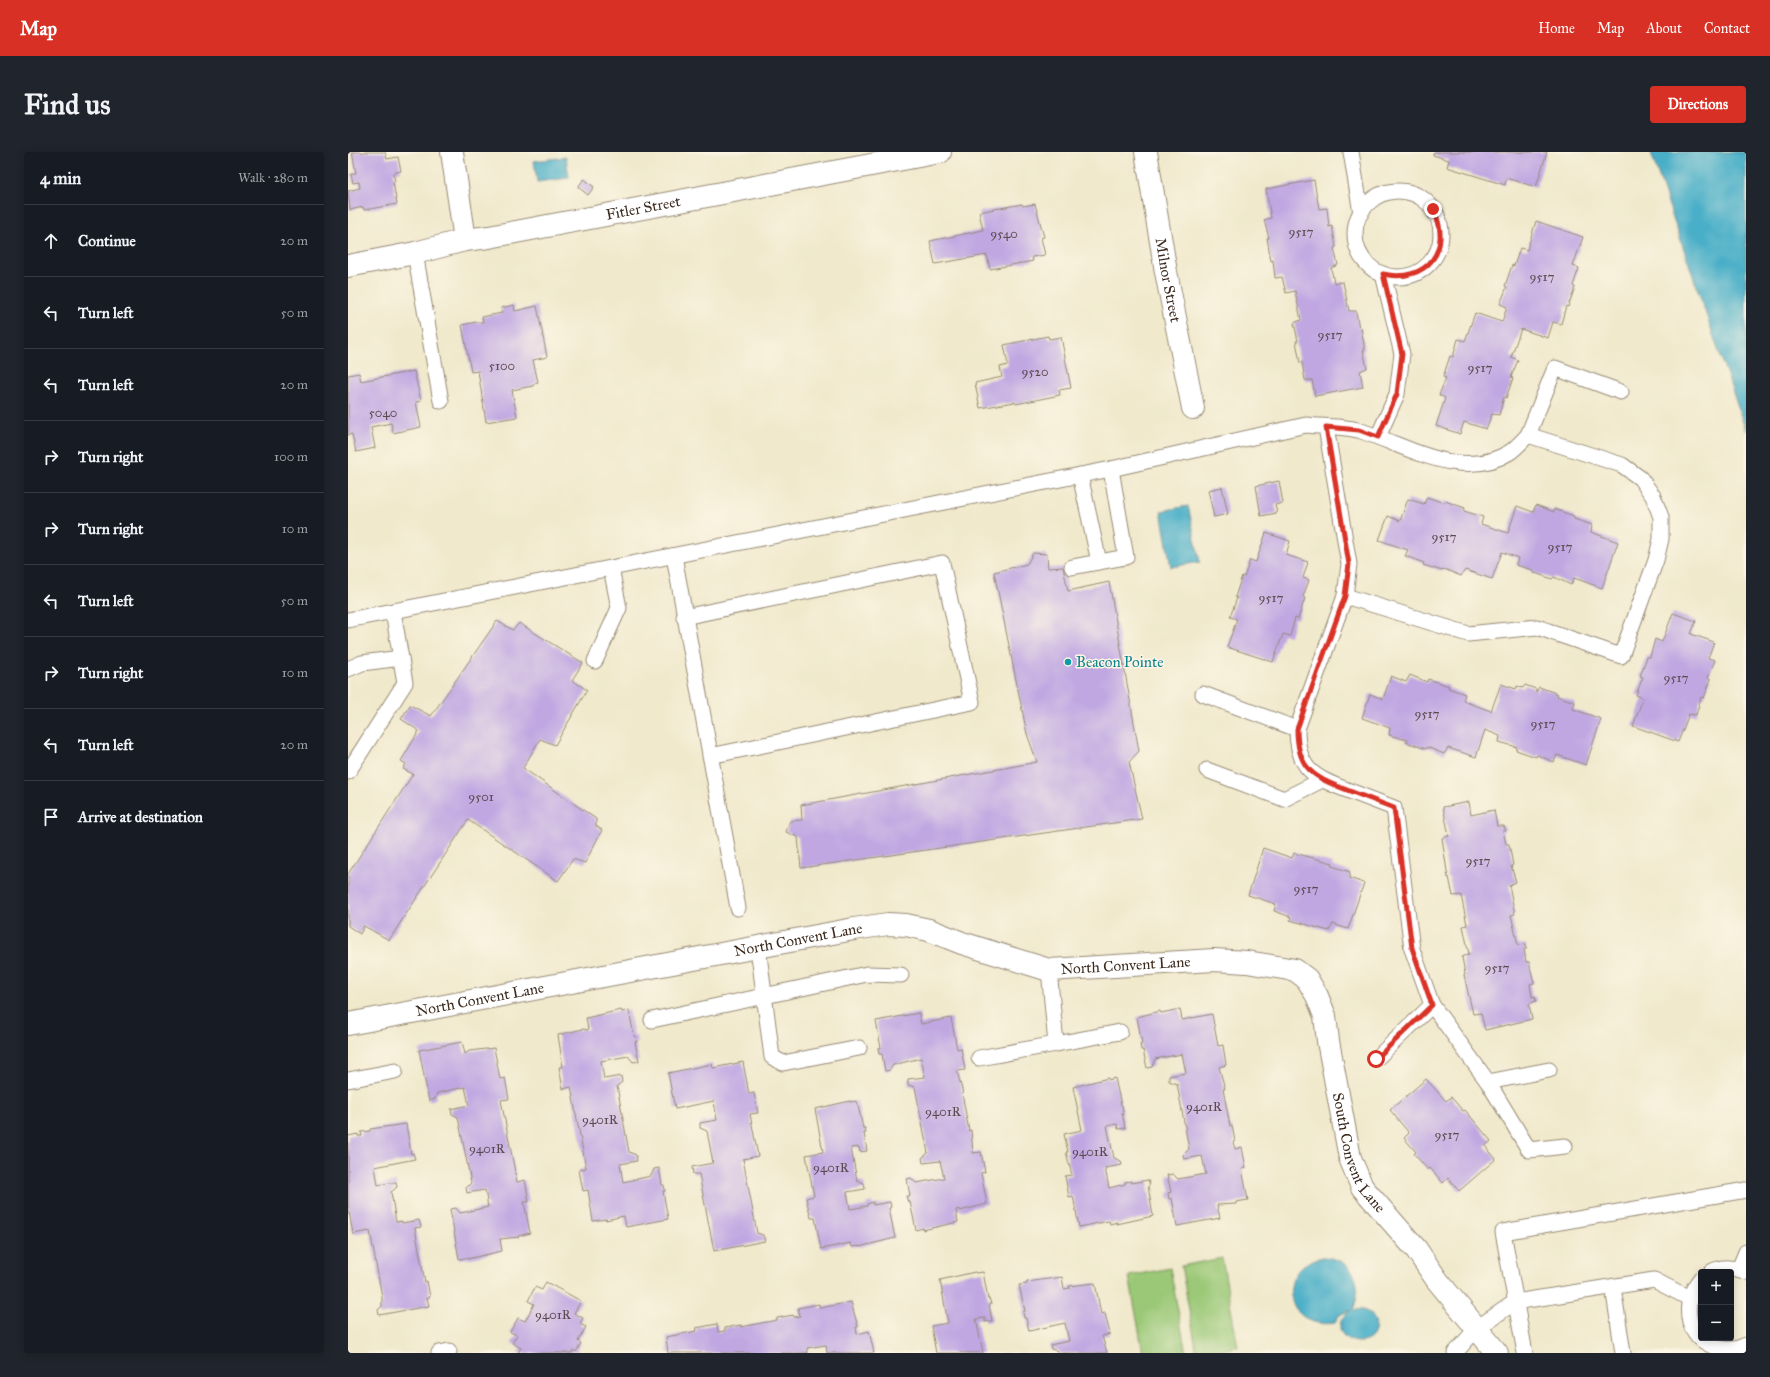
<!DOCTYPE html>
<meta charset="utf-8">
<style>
body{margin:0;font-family:"IM FELL Great Primer",serif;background:#20242c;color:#f1f3f6}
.controls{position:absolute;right:12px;bottom:12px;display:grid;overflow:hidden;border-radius:4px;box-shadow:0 2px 10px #0003}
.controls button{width:36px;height:36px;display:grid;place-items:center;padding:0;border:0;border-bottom:1px solid #363941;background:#171b24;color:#f1f3f6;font:20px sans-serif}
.stop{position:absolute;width:12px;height:12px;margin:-9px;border:3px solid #d93025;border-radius:50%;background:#fff}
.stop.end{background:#d93025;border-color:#fff;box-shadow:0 1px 4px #0008}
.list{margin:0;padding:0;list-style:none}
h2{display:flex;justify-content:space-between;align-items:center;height:52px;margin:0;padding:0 16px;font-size:17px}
h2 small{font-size:13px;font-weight:400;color:#9ea1a6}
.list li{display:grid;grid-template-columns:26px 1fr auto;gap:12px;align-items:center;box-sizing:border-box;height:72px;padding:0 16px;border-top:1px solid #363941}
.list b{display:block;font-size:15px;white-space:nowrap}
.list em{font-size:13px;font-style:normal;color:#9ea1a6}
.icon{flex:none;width:22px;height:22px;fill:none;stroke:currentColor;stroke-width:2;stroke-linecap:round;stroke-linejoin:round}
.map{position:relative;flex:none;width:1398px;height:1201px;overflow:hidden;border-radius:4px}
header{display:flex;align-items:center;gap:24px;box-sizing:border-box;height:56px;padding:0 20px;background:#d93025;color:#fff}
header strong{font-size:19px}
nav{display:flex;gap:22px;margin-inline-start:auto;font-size:14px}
.intro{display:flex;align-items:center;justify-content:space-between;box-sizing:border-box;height:96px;padding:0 24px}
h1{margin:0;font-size:28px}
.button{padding:10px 18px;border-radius:4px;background:#d93025;color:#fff;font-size:14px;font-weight:700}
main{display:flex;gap:24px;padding:0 24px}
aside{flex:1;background:#171b24;border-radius:4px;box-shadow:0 2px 10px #0003}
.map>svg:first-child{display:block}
.green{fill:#9ac876;stroke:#6a794a}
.water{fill:#49afc8;stroke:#426c73}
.building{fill:#c0a7e2}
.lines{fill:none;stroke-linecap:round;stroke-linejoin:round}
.lane-casing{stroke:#968a75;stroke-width:17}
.street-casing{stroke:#968a75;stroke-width:24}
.lane{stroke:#fff;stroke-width:15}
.street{stroke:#fff;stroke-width:22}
.route{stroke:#d93025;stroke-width:5}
.culture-dot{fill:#0f9aa8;stroke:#fcf5e5;stroke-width:1.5}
.labels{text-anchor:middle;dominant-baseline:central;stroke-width:3;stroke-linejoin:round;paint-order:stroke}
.number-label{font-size:13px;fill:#5c494f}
.street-label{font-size:15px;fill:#3b2a1e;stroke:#fcf5e5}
.culture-label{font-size:15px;fill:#0d838f;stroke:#fcf5e5;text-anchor:start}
</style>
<header>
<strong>Map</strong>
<nav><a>Home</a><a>Map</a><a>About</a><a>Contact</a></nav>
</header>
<div class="intro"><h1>Find us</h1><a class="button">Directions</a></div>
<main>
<aside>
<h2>4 min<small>Walk · 280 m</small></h2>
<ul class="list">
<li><svg class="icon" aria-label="ahead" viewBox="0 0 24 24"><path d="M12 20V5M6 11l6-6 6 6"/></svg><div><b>Continue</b></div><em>20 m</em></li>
<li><svg class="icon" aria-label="left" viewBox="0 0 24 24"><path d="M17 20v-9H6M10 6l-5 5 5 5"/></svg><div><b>Turn left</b></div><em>50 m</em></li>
<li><svg class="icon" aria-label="left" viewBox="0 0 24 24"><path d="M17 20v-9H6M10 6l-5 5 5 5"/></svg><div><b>Turn left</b></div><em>20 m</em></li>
<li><svg class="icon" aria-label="right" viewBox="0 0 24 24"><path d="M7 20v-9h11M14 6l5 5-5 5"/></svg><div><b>Turn right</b></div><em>100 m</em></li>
<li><svg class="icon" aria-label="right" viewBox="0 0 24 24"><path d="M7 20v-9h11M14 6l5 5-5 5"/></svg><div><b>Turn right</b></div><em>10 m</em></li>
<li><svg class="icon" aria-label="left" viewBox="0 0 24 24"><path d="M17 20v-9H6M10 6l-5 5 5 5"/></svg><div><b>Turn left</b></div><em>50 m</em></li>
<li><svg class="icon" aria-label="right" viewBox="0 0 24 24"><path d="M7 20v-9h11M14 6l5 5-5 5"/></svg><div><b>Turn right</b></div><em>10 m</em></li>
<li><svg class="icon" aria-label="left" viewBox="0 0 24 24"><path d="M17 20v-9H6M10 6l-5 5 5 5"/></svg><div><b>Turn left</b></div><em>20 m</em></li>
<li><svg class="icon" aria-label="arrive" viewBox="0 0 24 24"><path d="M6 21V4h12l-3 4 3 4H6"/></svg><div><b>Arrive at destination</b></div></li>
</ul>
</aside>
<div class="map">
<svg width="1398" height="1201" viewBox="0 0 1398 1201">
<rect width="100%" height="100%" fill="#fcf5e5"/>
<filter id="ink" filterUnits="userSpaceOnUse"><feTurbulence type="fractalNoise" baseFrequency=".025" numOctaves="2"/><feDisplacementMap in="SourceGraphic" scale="8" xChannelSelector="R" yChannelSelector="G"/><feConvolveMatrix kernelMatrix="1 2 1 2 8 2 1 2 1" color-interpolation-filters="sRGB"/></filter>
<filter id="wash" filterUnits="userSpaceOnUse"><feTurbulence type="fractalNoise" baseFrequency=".012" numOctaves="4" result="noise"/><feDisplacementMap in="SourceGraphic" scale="16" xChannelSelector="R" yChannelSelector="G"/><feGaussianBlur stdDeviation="0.9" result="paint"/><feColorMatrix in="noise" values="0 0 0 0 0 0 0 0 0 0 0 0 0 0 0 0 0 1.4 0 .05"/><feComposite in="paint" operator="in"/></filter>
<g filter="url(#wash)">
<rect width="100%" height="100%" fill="#f0e9cc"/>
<g class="green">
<polygon points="874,1106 890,1195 857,1201 849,1201 833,1114"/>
<polygon points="822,1116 838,1201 795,1201 781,1124"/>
</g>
<g class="water">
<polygon points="1303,0 1398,0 1398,279 1304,4"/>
<polygon points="218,5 221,26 189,30 186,9"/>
<polygon points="840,354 852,410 823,415 813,359"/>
<path d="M 975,1105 C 1006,1107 1016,1130 1005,1158 C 1013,1157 1022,1158 1026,1167 C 1028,1170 1028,1175 1027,1179 C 1021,1201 979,1187 996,1164 C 998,1162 1001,1160 1003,1158 L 991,1163 L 987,1171 C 935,1179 926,1114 975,1105 Z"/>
</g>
<g id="blocks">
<g class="building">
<polygon points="4,0 37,0 39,7 50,5 53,19 45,21 47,29 45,30 49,52 16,58 15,55 2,58 0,39 12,36 11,30 5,31 3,22 8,21"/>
<polygon points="1086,0 1199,0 1188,35 1158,26 1157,33 1099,15 1101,8 1085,3"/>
<polygon points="236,27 246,35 240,43 230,35"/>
<polygon points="966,28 971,57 979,56 981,75 984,74 988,95 986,96 990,113 983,116 986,131 995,130 1001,159 1008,159 1011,177 1013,176 1017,198 1015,198 1019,216 1012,219 1015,235 967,244 964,228 957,228 954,210 952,211 948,189 950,189 946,171 953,168 947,139 938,141 934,125 927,126 925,108 923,109 919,86 921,86 916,68 923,66 918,37"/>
<polygon points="674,52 675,54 687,52 696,85 693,86 697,103 684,105 685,109 642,117 639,103 587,112 582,89 635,78 631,60"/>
<polygon points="1188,69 1235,85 1225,114 1231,116 1225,134 1227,135 1220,155 1218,154 1213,172 1205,170 1200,186 1173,177 1163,205 1170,208 1163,225 1165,226 1158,246 1156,245 1151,263 1144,262 1138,277 1116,270 1112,282 1088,274 1097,246 1091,243 1098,226 1095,225 1102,204 1105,205 1110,187 1117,189 1127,161 1154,170 1159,155 1152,152 1159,135 1157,134 1164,113 1166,114 1172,96 1179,98"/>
<polygon points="166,153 167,159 189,154 199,205 185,208 190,230 187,231 185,234 164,238 169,265 138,270 130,219 123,220 114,173 128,170 135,170 134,165 154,161 153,156"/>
<polygon points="700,184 701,187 713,185 723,236 711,238 712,243 668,252 667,250 632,256 627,231 654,225 652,215 660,213 656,193"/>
<polygon points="66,219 73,249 68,250 73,275 45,281 43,271 23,275 27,296 8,300 4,282 0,283 0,223 11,221 13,229"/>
<polygon points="931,329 935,351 927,353 929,361 913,364 908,334"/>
<polygon points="874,335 880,362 866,365 860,338"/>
<polygon points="1079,345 1096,351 1097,349 1117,356 1116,359 1135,365 1133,372 1160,381 1169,354 1185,360 1188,353 1206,360 1206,357 1226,364 1226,367 1244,373 1243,380 1270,390 1254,436 1226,426 1223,433 1206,425 1204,427 1184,420 1185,418 1168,413 1170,406 1154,400 1144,427 1117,418 1113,424 1096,417 1094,419 1075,413 1076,411 1057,404 1060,398 1031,388 1040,364 1052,369 1060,347 1076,352"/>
<polygon points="918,381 942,389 938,403 960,410 955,426 961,428 955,445 957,446 950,467 947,466 942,484 935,482 925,510 879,495 889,467 882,465 889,446 887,445 894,424 896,425 902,408 908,410"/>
<polygon points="685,401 699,402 700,416 715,415 720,439 761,430 791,599 781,610 794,667 453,716 450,685 438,680 442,669 454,668 453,653 689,610 679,582 646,420 679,412"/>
<polygon points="1325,461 1348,469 1343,482 1366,490 1360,506 1367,508 1360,526 1363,527 1356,546 1353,545 1348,563 1341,562 1330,590 1285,574 1295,546 1288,543 1295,525 1292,524 1299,505 1302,505 1307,487 1314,490"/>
<polygon points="149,469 165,478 171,471 235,511 224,528 239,538 207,593 192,587 175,616 248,667 248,674 254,678 237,711 225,707 210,729 120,668 41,788 16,774 12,782 0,774 0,722 65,622 55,617 58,612 53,609 71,579 53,567 62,553 83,564"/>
<polygon points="1062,523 1079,530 1080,527 1101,534 1100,536 1117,542 1115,549 1143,559 1153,532 1168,537 1169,534 1175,536 1177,533 1188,537 1188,540 1191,535 1210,542 1209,544 1227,550 1225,557 1253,567 1238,613 1209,603 1206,610 1189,603 1188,605 1168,598 1169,595 1151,590 1152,584 1137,578 1128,605 1100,596 1096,602 1079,595 1078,597 1058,590 1059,588 1041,583 1042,576 1014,566 1022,542 1035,547 1043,524 1058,530"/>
<polygon points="1121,650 1123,663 1146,658 1149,674 1156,674 1158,679 1155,679 1158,692 1161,692 1165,713 1163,714 1168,730 1161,733 1167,762 1163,763 1170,793 1178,792 1178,797 1176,797 1178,810 1181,810 1186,831 1182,832 1184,845 1187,844 1188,849 1181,852 1184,867 1137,878 1133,861 1125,862 1116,823 1117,822 1114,805 1121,802 1115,774 1119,773 1113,743 1105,744 1101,725 1100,726 1094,686 1101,684 1095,655"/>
<polygon points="915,696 944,706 946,701 985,711 984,714 1002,720 1001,726 1016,731 1000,777 985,772 981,779 942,768 943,765 926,759 928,752 900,743"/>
<polygon points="832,857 834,868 864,862 870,894 875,893 878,913 871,915 877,937 875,937 882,974 884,974 887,989 885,990 887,997 894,995 898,1016 894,1017 900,1048 888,1050 888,1052 869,1053 872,1066 829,1074 824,1046 821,1047 820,1041 823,1040 819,1023 825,1022 830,1027 858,1022 854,1004 836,1007 835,1003 841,997 829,932 821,929 821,924 838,921 834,902 807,907 804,915 799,916 795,898 793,898 792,892 794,892 789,865 812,859 813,861"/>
<polygon points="273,858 274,860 281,858 286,884 288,884 289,890 287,890 291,909 285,910 280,904 253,909 256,927 273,924 274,930 269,934 281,1000 288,1003 289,1009 272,1012 275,1030 303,1024 306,1017 311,1016 314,1033 316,1033 317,1039 315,1039 320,1067 278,1075 276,1064 258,1068 258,1067 245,1069 240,1038 235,1039 231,1018 238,1016 223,935 215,937 211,915 215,915 210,883 235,877 240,878 238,866"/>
<polygon points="571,861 573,872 603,866 609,897 613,896 617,918 609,919 615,941 614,941 621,979 623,978 625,1001 633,1000 637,1020 633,1021 639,1052 612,1059 612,1057 608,1058 610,1070 575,1078 575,1076 568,1078 562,1050 560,1050 558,1044 562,1044 559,1027 563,1026 568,1031 596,1026 592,1009 575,1011 574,1006 580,1001 567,935 560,933 560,927 577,925 573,906 545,913 542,918 537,919 534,902 531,902 530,896 533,896 528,869"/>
<polygon points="114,890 117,902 121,899 146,896 152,927 157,926 161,947 153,948 169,1030 177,1028 181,1050 176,1050 182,1081 170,1084 171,1085 152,1087 154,1099 119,1107 119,1106 111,1107 102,1057 108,1056 112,1061 140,1055 137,1038 119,1041 118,1036 123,1031 110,965 104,962 103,957 121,953 117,935 89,941 87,947 81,949 71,898"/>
<polygon points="395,910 401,942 406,941 410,961 402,962 410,1004 395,1007 409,1081 415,1083 417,1089 366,1099 351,1022 345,1022 344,1015 365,1011 359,979 352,976 352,971 369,968 366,949 327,957 320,921 364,912 365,916"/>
<polygon points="760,926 761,928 767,926 773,953 774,953 775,960 774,960 777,976 770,977 769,972 759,974 766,1006 773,1009 774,1013 757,1016 761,1036 777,1032 777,1030 783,1029 783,1031 800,1028 802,1033 800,1034 805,1064 769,1072 769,1070 762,1072 761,1069 731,1075 725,1044 721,1045 717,1024 724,1023 718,1000 720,1000 716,982 734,978 725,935"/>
<polygon points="1078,927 1098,949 1103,945 1115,959 1117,958 1143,989 1137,994 1148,1007 1111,1039 1100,1026 1095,1031 1082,1016 1080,1018 1066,1002 1068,1000 1056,986 1061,981 1042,958"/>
<polygon points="502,949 502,950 509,949 515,976 517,976 518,981 516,981 519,999 512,1000 511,995 503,996 509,1028 516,1031 517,1037 499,1040 502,1057 519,1054 519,1052 525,1050 525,1053 542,1050 543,1055 541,1056 547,1086 511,1095 511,1094 504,1095 503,1091 473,1097 467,1066 463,1066 458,1046 466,1044 458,1003 475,1000 467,957"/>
<polygon points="58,972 63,1002 65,1001 67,1007 27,1015 30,1033 48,1030 49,1035 43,1040 48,1070 54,1069 54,1071 71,1068 73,1075 67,1076 77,1130 79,1129 82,1145 79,1146 81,1154 31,1163 30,1158 34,1154 34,1145 22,1079 5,1082 0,1054 0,984 10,982 10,984 14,984 13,980 22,979 22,977"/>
<polygon points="627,1120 628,1121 635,1120 640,1147 641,1146 643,1152 641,1152 644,1169 637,1170 637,1166 628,1167 635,1201 588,1201 583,1174 600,1171 592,1128"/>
<polygon points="714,1125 716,1137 722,1136 721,1134 747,1131 753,1162 757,1161 762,1182 754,1184 759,1201 711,1201 710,1199 703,1197 702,1193 721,1189 717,1171 681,1179 678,1166 676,1166 675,1160 677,1159 671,1133 679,1132 679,1130"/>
<polygon points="198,1130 233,1149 226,1161 235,1166 232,1172 238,1175 230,1189 233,1191 228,1200 225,1198 224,1201 170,1201 173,1196 164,1191 169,1183 162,1180 170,1166 177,1169 186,1152 180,1149 187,1135 194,1138"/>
<polygon points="503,1150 510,1175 508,1175 509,1182 521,1179 526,1201 479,1201 478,1193 459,1196 460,1201 320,1201 318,1185 349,1179 348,1176 369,1172 370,1180 377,1179 377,1176 393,1173 393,1175 429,1168 429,1166 445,1163 446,1165 452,1164 450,1156 471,1152 472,1156"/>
</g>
</g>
</g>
<g filter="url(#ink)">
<use href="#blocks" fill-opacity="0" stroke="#968a75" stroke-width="1"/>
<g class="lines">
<g class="lane-casing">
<g id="lane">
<polyline points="1003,0 1013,61"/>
<circle cx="1050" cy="82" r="43"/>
<polyline points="67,101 93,249"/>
<polyline points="1180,283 1207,216 1273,240"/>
<polyline points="1030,285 1049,242 1054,202 1035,122"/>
<polyline points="732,323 751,410"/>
<polyline points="326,404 390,756"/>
<polyline points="724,415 778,405 763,317"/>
<path d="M 997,444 L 949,577 C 949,617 965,625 999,638 C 1015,644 1030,650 1046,656 L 1064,797 L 1084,853 L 1028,907"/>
<polyline points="336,465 594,411 624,550 362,604"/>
<path d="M 0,468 L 763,317 L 958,273 C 975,275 997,274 1013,279 C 1059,294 1115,330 1162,300 C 1168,296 1174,289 1180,283 L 1274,313 L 1292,326 L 1305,344 L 1313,365 L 1313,387 L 1308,408 L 1273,504 L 1189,475 L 1120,482 L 997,444 L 1001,412 L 978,275"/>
<polyline points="247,509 271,456 263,416"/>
<polyline points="0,517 14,511 53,506"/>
<polyline points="855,542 949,577"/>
<polyline points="859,618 936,647 974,628"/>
<polyline points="0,620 57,531 45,459"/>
<polyline points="410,795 424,905 435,911 511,896"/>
<polyline points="1084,853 1140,930 1201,918"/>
<polyline points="304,868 519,822 553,823"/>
<polyline points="708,892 772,880"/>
<polyline points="631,906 708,892 701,818"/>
<polyline points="0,928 47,919"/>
<polyline points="1140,930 1181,998 1217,994"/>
<polyline points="1391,1117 1398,1100"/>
<path d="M 1363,1120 C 1374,1114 1387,1115 1398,1120"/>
<path d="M 1353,1126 C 1330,1153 1339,1193 1377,1197 C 1384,1198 1392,1196 1398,1193"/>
<polyline points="1265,1135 1275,1201"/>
<polyline points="91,1201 101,1199"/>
<polyline points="1107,1201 1129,1176 1167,1150 1306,1128 1341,1146"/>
<polyline points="1177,1201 1155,1080 1398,1038"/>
</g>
</g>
<g class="street-casing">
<g id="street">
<polyline points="104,0 117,88"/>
<path id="s1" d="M 798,0 L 818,120 L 845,256"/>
<path id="s2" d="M 0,114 L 67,101 L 117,88 L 141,85 L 592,0"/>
<path id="s3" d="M 0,872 L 410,795 L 506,777 L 540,772 L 558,773 L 581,778 L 614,791 L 701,818 L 866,808 L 899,810 L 947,818 L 959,827 L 969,844 L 977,864 L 980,889 L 1002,1006 L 1014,1035 L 1068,1097 L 1089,1128 L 1149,1201"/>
</g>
</g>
<use href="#lane" class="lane"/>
<use href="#street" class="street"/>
</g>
</g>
<g class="lines" filter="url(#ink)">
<path class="route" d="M 1028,907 L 1084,853 L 1064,796 L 1046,656 C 1030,650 1015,644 999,638 C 965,625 949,617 949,577 L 997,444 L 1001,412 L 978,275 L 1011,278 L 1030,285 L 1049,242 L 1054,202 L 1035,122 C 1078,132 1106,97 1085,57"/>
</g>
<circle class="culture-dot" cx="720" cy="510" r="4"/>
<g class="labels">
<g class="number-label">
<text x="953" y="80">9517</text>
<text x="656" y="82">9540</text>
<text x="1194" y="125">9517</text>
<text x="982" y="183">9517</text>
<text x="154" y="214">5100</text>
<text x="1132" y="216">9517</text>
<text x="687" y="220">9520</text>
<text x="35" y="261">5040</text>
<text x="1096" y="385">9517</text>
<text x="1212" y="395">9517</text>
<text x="923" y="446">9517</text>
<text x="1328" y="526">9517</text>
<text x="1079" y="562">9517</text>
<text x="1195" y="572">9517</text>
<text x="133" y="645">9501</text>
<text x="1130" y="709">9517</text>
<text x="958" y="737">9517</text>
<text x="1149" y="816">9517</text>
<text x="856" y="955">9401R</text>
<text x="595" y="960">9401R</text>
<text x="252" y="968">9401R</text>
<text x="1099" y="983">9517</text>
<text x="139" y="997">9401R</text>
<text x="742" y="1000">9401R</text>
<text x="483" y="1016">9401R</text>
<text x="205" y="1163">9401R</text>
</g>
<g class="street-label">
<text stroke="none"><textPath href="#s2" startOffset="301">Fitler Street</textPath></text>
<text stroke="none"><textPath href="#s1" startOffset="130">Milnor Street</textPath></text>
<text stroke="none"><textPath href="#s3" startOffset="458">North Convent Lane</textPath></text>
<text stroke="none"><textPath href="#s3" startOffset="794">North Convent Lane</textPath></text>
<text stroke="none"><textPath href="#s3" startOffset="134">North Convent Lane</textPath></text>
<text stroke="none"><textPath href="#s3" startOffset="1163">South Convent Lane</textPath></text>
</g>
<g class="culture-label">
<text x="728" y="510">Beacon Pointe</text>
</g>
</g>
</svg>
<div class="controls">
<button>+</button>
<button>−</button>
</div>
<div class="stop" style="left:1028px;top:907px"></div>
<div class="stop end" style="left:1085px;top:57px"></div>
</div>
</main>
